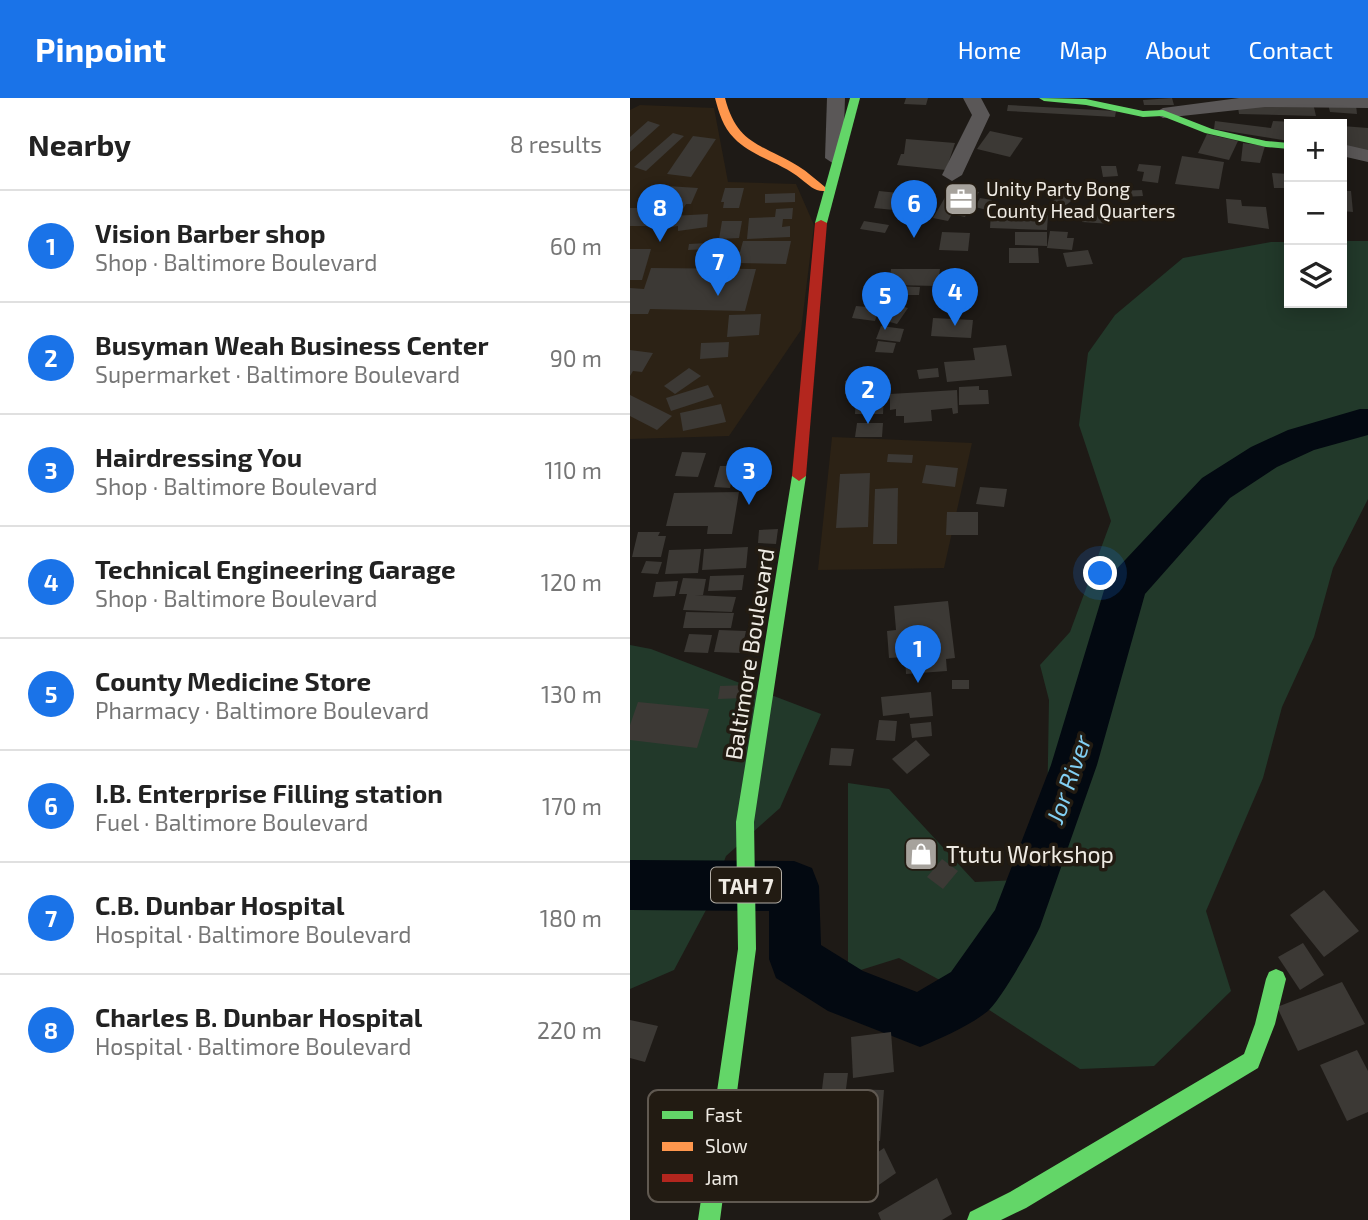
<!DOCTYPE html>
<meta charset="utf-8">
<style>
body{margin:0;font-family:"Exo 2",sans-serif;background:#f2f2f2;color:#222}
.controls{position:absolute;right:21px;top:21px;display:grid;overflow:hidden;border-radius:0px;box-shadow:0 4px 18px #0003}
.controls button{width:63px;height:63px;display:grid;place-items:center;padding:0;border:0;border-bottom:2px solid #e0e0e0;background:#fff;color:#222;font:35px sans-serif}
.you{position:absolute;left:471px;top:476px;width:24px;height:24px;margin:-18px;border:5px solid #fff;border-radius:50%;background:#1a73e8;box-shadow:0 0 0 10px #1a73e833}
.badge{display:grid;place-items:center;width:46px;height:46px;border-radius:50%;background:#1a73e8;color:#fff;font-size:23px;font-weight:700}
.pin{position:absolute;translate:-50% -58px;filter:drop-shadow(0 2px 4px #0008)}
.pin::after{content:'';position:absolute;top:37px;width:24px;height:21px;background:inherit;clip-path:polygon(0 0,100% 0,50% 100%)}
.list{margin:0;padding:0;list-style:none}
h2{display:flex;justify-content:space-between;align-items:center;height:91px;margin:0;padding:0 28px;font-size:30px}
h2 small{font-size:23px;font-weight:400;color:#767676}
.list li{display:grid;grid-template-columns:46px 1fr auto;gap:21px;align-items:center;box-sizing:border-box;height:112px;padding:0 28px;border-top:2px solid #e0e0e0}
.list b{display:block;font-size:26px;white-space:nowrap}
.list p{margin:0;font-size:23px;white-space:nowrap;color:#767676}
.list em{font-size:23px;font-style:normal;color:#767676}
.icon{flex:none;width:38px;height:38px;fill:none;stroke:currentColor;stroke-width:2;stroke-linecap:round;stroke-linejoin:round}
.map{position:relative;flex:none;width:738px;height:1122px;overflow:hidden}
header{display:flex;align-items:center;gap:42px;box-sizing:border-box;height:98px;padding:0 35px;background:#1a73e8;color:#fff}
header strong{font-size:33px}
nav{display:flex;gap:38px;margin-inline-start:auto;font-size:24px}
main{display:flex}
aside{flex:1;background:#fff}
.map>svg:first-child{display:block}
.built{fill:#2c2215}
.green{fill:#22392a}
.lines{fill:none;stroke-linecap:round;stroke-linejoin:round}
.river{fill:#030911;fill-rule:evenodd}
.building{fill:#3c3935}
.street{fill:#5a5757;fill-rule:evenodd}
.fast{fill:#63d668;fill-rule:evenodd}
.slow{fill:#ff974d;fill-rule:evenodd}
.jam{fill:#b3261e;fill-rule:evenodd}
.labels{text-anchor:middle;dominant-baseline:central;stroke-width:7;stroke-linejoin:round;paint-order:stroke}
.far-poi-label{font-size:19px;fill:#efebe4;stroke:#221b12;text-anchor:start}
.shield{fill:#221b12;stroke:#b2ada5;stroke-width:2}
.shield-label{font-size:21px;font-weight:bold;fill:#efebe4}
.street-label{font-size:23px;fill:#efebe4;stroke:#221b12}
.poi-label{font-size:23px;fill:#efebe4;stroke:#221b12;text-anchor:start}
.water-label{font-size:24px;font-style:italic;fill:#82cff2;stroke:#221b12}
.key{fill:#221b12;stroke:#605951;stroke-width:2}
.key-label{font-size:19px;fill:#efebe4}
</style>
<header>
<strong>Pinpoint</strong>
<nav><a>Home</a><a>Map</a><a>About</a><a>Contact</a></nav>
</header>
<main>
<aside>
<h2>Nearby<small>8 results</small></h2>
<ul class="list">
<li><span class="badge">1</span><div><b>Vision Barber shop</b><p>Shop · Baltimore Boulevard</p></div><em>60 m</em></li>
<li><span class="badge">2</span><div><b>Busyman Weah Business Center</b><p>Supermarket · Baltimore Boulevard</p></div><em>90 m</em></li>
<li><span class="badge">3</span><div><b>Hairdressing You</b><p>Shop · Baltimore Boulevard</p></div><em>110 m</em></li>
<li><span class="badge">4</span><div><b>Technical Engineering Garage</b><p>Shop · Baltimore Boulevard</p></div><em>120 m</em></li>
<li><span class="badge">5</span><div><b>County Medicine Store</b><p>Pharmacy · Baltimore Boulevard</p></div><em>130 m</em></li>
<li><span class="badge">6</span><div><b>I.B. Enterprise Filling station</b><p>Fuel · Baltimore Boulevard</p></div><em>170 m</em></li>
<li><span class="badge">7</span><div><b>C.B. Dunbar Hospital</b><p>Hospital · Baltimore Boulevard</p></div><em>180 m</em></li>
<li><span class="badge">8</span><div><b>Charles B. Dunbar Hospital</b><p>Hospital · Baltimore Boulevard</p></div><em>220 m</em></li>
</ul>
</aside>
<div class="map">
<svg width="738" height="1122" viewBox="0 0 738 1122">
<rect width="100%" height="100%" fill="#1e1a16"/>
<g class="built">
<polygon points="10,7 84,10 98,84 166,86 184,127 171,232 99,338 0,341 0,12"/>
<polygon points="202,339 342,345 314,470 188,472"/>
</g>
<g class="green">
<polygon points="712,143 738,143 738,401 703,470 684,539 652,609 633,680 576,813 601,893 524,968 450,971 330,893 269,860 218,876 218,685 259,691 345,784 408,781 417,719 419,602 410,567 440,534 481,423 449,327 458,255 485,217 553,160 641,144 659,144 659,205 712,205"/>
<polygon points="0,547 21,551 191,616 150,710 96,758 76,812 44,872 0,891"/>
</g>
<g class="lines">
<path class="river" d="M 730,311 L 738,311 L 738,337 L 684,352 L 647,369 L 600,400 L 515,496 L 467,667 L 410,829 C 402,847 371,901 358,913 C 339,928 312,940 290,949 L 198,913 L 146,880 L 139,861 L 139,813 L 0,812 L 0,762 L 164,763 L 182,770 L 189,788 L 191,847 L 233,873 L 287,894 L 321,874 L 365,812 L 421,667 L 475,489 L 481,477 L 572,380 L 621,349 L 658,332 Z"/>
</g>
<g class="building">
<polygon points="276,0 298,0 296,7 274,6"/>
<polygon points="542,0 544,7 514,7 513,2"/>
<polygon points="683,5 686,18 609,16 608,9"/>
<polygon points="698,6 726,7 727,16 700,14"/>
<polygon points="378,7 486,13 485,19 377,13"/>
<polygon points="18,23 30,27 0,54 0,39"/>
<polygon points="585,23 641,30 643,23 665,24 659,26 659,43 584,31"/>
<polygon points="712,28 738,30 738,53 712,49"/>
<polygon points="360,33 393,40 380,59 347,51"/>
<polygon points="43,35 54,38 16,73 4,69"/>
<polygon points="577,36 608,43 599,62 568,55"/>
<polygon points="63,38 86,41 61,79 37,76"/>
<polygon points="276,41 325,45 316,72 267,67 271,56 274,56"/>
<polygon points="613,45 635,48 630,65 611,63"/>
<polygon points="552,58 594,64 589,91 545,86"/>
<polygon points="509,66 531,68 528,85 512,83 514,74 507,73"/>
<polygon points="471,68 486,68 488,78 473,79"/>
<polygon points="642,75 659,76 659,90 644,90"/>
<polygon points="37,88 68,90 61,106 56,106 53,111 37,110 39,106 29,105"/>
<polygon points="441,88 453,93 434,109 422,104"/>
<polygon points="321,89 349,94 335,119 322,116 318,123 303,120"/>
<polygon points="95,90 114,90 109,110 93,110 94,104 91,104"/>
<polygon points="512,92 513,98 491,99 489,93"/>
<polygon points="249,93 278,96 274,113 244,110"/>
<polygon points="712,93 721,93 723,114 712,113"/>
<polygon points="165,95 165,104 135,105 135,96"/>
<polygon points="350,100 362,102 357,112 345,109"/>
<polygon points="596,101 611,102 612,108 636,109 639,131 598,125"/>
<polygon points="455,109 483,111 481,126 452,124"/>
<polygon points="0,110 30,110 24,128 0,128"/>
<polygon points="163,110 162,121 153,121 152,129 160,128 160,139 117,141 119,120 145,119 146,111"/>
<polygon points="361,115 418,117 417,132 360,130"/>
<polygon points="78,116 77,129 48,133 48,128 41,129 42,118"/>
<polygon points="92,123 112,123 109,140 89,141"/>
<polygon points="234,123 259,127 255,135 230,131"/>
<polygon points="420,133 438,134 437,140 444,140 442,152 417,150"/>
<polygon points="312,134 340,135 338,153 309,152"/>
<polygon points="385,134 417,134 417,148 385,147"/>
<polygon points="113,143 161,143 156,166 107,165"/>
<polygon points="78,145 78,151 58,152 59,146"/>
<polygon points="379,150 408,150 409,165 379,165"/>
<polygon points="0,151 21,151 12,182 0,182"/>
<polygon points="458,152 463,166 437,169 433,155"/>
<polygon points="21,170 126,171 115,213 20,211 18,216 0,216 0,190 14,191"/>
<polygon points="261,171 310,171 308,188 259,187"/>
<polygon points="263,188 290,189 289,197 262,197"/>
<polygon points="264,206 278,210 267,226 253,222"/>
<polygon points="226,208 249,210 245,223 222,220"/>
<polygon points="131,216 129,237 97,239 99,217"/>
<polygon points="303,220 343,222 341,240 301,238"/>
<polygon points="251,228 274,231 270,244 246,241"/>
<polygon points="248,243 266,245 263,255 245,254"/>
<polygon points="99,244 98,259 70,261 71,245"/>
<polygon points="376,247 382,278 317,284 314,264 345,262 343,250"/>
<polygon points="0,252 23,255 12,274 3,273 0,278"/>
<polygon points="59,270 71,278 45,296 34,288"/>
<polygon points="308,270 309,279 289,281 287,272"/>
<polygon points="226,282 227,295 215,296 215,283"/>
<polygon points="78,287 84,299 41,313 36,300"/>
<polygon points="349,288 349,292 358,292 359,306 329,307 329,289"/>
<polygon points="327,292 328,315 323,316 322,310 301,312 302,323 274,325 274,318 266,318 266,311 260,312 260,296"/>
<polygon points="0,297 42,318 27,332 0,318"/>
<polygon points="226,297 254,297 253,316 225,316"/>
<polygon points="91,306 96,324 53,333 50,315"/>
<polygon points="227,325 253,325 252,339 225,339"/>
<polygon points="52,354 76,355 68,379 45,378"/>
<polygon points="258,356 283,357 282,365 257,364"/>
<polygon points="296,367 328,370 325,389 292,385"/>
<polygon points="90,368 105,368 100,390 84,389"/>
<polygon points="113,374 132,374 130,384 123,384 122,389 109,388"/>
<polygon points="240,375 238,429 206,430 210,376"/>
<polygon points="350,389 377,391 374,409 346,406"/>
<polygon points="268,390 267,446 243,446 245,391"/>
<polygon points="109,394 102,436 77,436 78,428 36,428 44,395"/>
<polygon points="317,414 348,414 348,437 316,437"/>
<polygon points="148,431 146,446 128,445 129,432"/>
<polygon points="8,434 30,434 28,438 36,438 31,459 2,459"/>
<polygon points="118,449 116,470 72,472 74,451"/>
<polygon points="71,451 68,475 35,476 39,452"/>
<polygon points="16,463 32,464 28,476 11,475"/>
<polygon points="114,477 112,492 78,493 80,478"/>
<polygon points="53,480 76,481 73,497 65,497 106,499 102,514 53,512 57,496 49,496"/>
<polygon points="48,483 45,498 23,499 26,484"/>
<polygon points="318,503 325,560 316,561 317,573 276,576 275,559 259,560 257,533 266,532 264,508"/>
<polygon points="56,514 104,515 101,530 53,530"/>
<polygon points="89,532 116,533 111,555 84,554"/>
<polygon points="59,536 82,537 78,555 54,554"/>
<rect x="322" y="582" width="17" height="9"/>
<polygon points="118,587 116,600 88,601 90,588"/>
<polygon points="301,594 303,618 280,620 279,615 253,618 251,599"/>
<polygon points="8,604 79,611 67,650 0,642 0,627"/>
<polygon points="249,622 267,623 265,643 246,642"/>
<polygon points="301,624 302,638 282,640 280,626"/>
<polygon points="286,642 300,657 277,676 262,661"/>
<polygon points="201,650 224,651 221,668 199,667"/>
<polygon points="312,761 328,773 313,791 297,779"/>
<polygon points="694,792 729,833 694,859 660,817"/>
<polygon points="673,845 694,877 670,892 648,859"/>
<polygon points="712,884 735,926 668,953 647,909"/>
<polygon points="0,922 28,928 15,964 0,960"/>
<polygon points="261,934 264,974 223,980 221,939"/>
<polygon points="727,952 738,973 738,1014 717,1023 690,967"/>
<polygon points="194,975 218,975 216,991 254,992 250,1043 186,1040"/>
<polygon points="254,1050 266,1075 233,1098 220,1073"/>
<polygon points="307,1080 322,1116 312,1122 251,1122 248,1115"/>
</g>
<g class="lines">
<g class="street">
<polygon points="197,0 215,0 213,60 204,66 195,60"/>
<polygon points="333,0 351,0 360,17 332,77 322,83 312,77 342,17"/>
<polygon points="609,0 738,0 738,10 635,9 533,20 524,15 533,10"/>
<polygon points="712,46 738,52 738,64 712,58"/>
</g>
<g class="fast">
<polygon points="220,0 230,0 197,125 191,128 185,125"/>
<polygon points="409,0 456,1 513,13 533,12 582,31 636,43 659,45 659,51 636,49 575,35 532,18 513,19 456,7 414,3"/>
<polygon points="169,373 176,378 124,724 126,851 90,1122 68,1122 108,851 106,724 162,378"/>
<polygon points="646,871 653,874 656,881 645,926 628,970 396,1110 371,1122 337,1122 340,1114 380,1094 614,956 625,926 636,881 639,874"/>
</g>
<path class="slow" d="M 85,0 L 95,0 C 107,47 132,46 168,68 C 178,74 186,82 195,89 L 195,93 C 185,94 179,87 171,81 C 151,64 122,59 104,40 C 93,29 89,15 85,0 Z"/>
<polygon class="jam" points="191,122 197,125 176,378 169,383 162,378 185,125"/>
</g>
<defs>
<g id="office-square" transform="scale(1.75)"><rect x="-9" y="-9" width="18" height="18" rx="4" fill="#a6a29c" stroke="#221b12"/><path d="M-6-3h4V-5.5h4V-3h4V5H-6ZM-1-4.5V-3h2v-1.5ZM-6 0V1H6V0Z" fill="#fff"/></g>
<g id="shop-square" transform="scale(1.75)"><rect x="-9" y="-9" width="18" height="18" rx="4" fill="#a6a29c" stroke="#221b12"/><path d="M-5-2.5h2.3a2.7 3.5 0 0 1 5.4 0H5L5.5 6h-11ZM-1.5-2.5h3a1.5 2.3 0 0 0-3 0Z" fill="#fff"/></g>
</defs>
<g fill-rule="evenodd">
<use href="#office-square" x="331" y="101"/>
<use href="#shop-square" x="291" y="756"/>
</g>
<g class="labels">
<g class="far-poi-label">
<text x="356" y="90">Unity Party Bong<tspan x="356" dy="22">County Head Quarters</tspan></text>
</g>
<rect class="shield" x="81" y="769.5" width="70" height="35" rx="5"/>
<g class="shield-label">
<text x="116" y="787">TAH 7</text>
</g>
<g class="street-label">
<text transform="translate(119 556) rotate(-81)">Baltimore Boulevard</text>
</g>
<g class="poi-label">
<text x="316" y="756">Ttutu Workshop</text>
</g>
<g class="water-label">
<text transform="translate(438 681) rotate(-71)">Jor River</text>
</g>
</g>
<rect x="18" y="992" width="230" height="112" rx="10" class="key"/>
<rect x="32" y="1013" width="31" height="8" fill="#63d668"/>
<rect x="32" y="1044" width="31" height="9" fill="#ff974d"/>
<rect x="32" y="1076" width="31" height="8" fill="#b3261e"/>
<g class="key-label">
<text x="75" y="1024">Fast</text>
<text x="75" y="1055">Slow</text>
<text x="75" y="1087">Jam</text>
</g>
</svg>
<div class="controls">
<button>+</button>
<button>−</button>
<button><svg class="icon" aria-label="layers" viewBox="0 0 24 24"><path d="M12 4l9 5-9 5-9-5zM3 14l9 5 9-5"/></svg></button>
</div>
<div class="you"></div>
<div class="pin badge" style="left:288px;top:585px">1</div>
<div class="pin badge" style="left:238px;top:326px">2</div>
<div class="pin badge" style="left:119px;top:407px">3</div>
<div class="pin badge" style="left:325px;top:228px">4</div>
<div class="pin badge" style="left:255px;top:232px">5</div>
<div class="pin badge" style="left:284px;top:140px">6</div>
<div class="pin badge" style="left:88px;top:198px">7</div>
<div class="pin badge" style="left:30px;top:144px">8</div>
</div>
</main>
